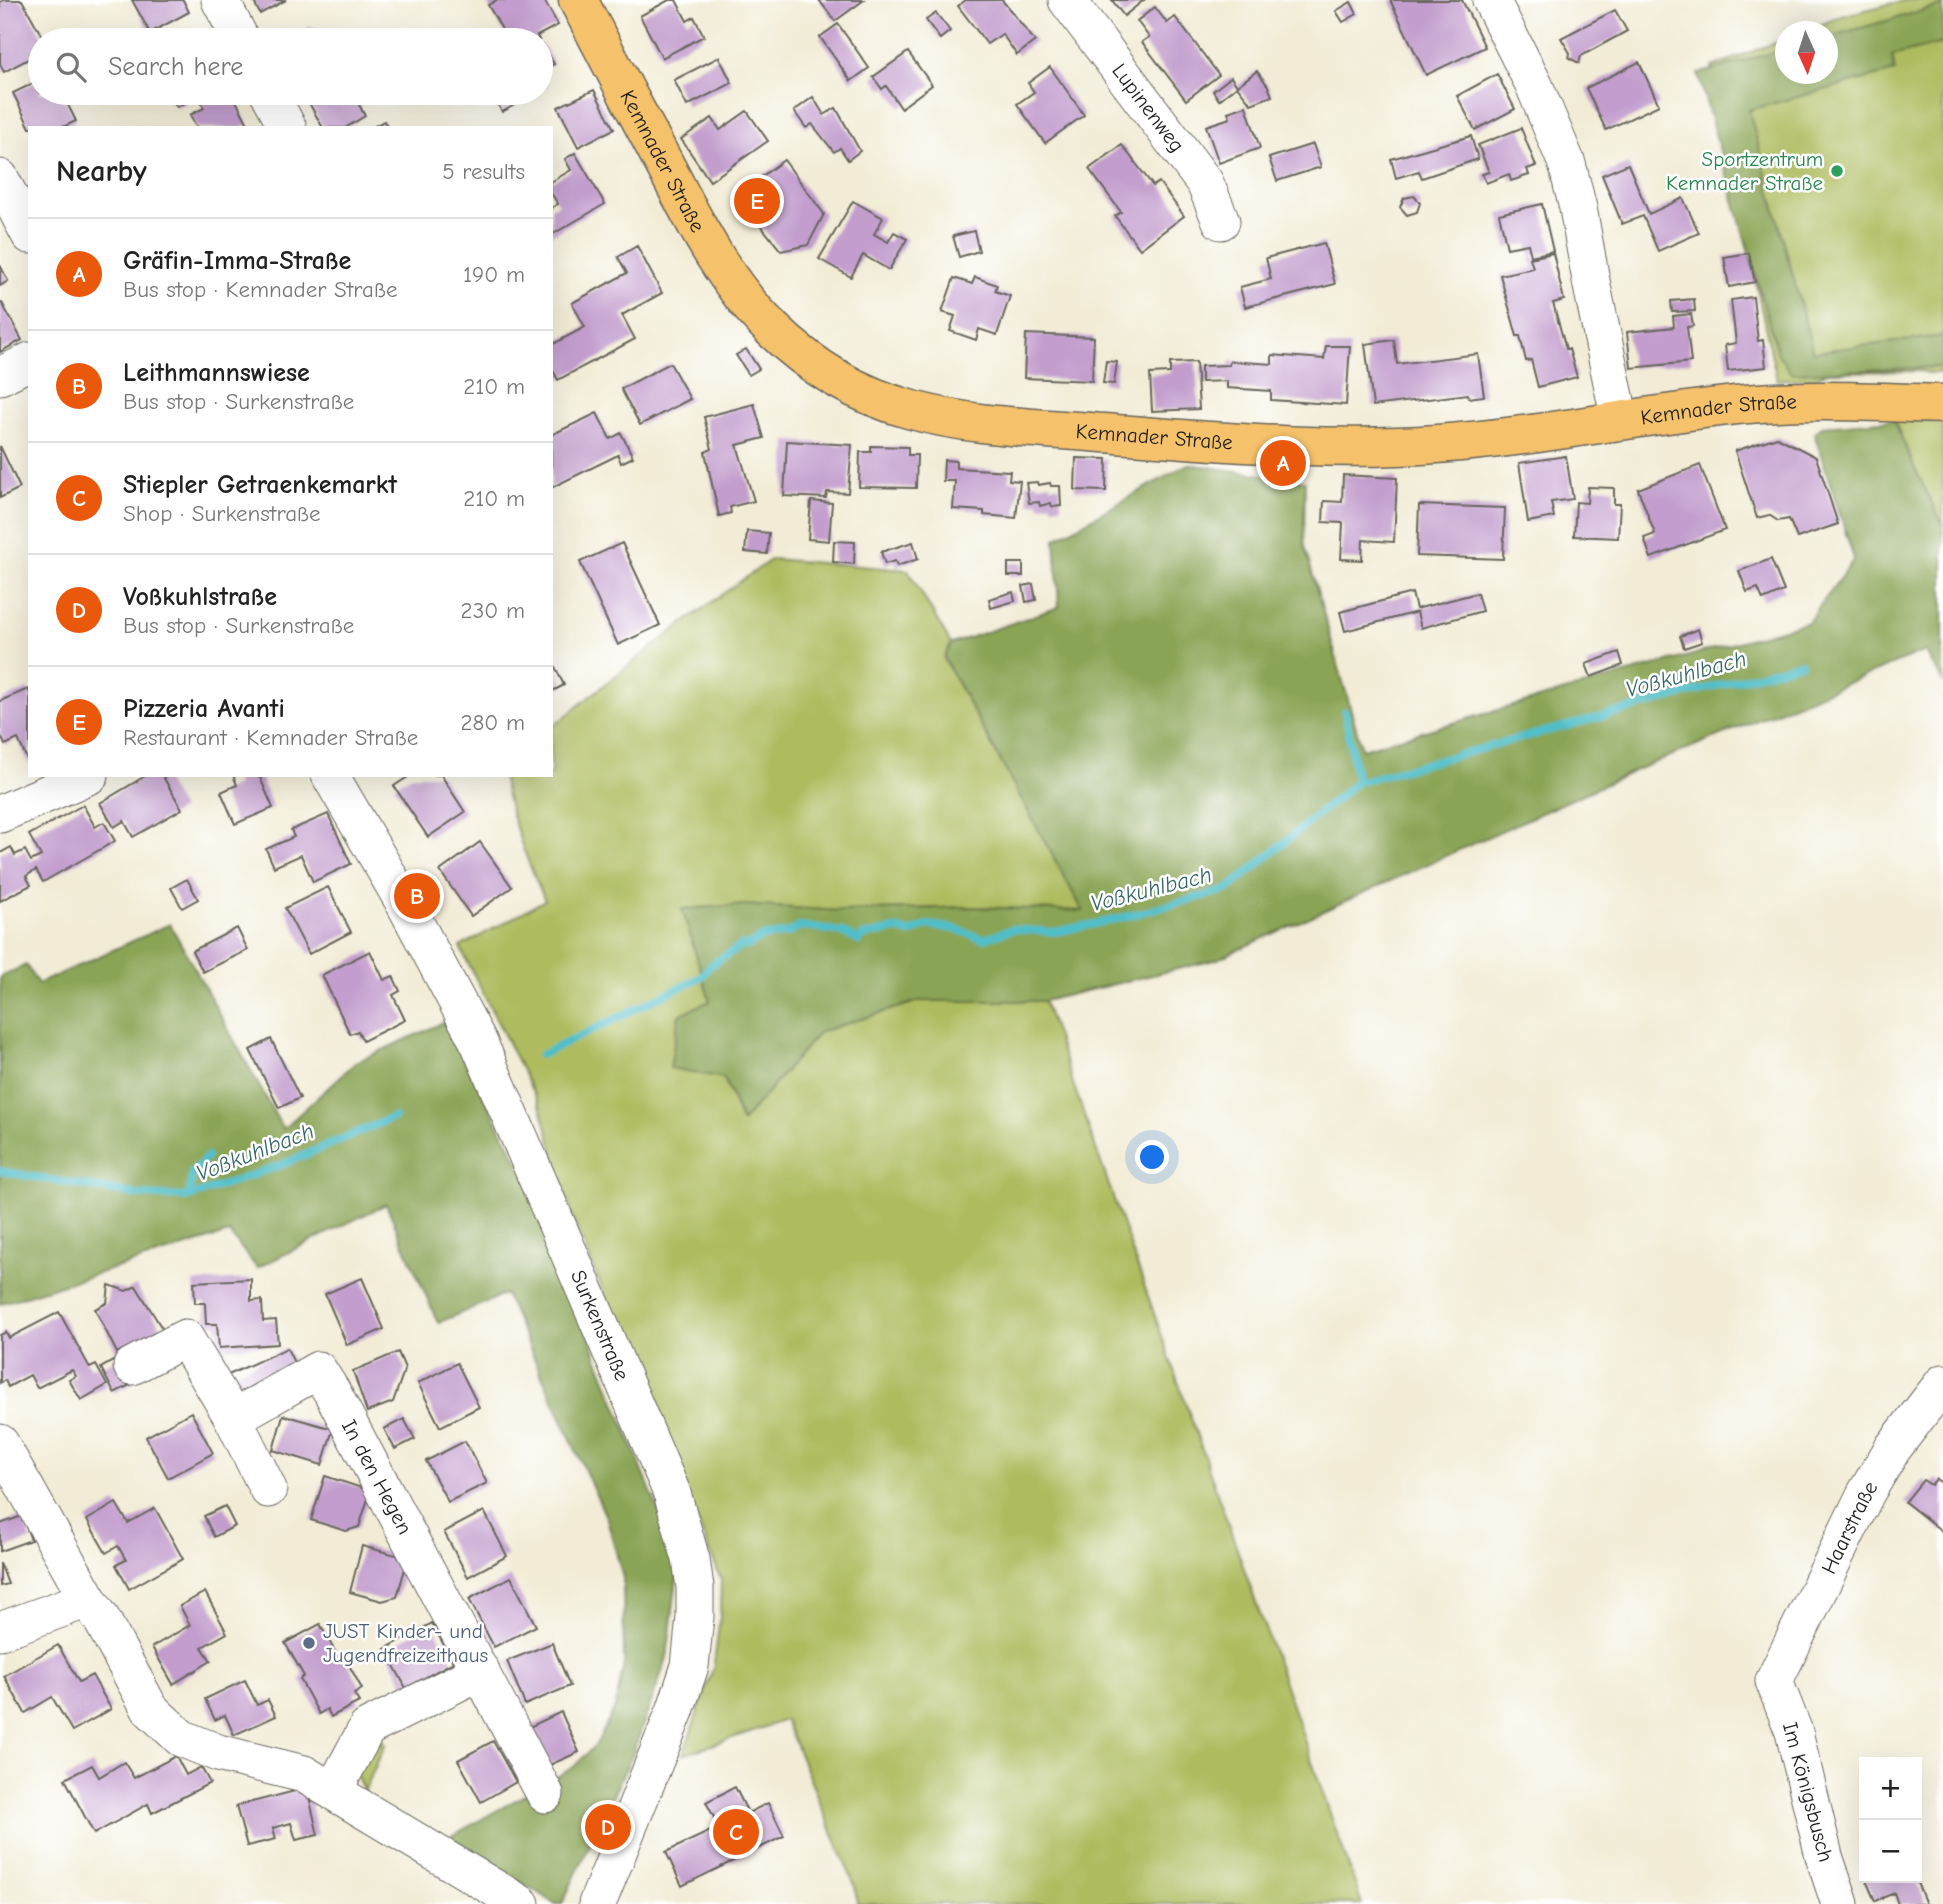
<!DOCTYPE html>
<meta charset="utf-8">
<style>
body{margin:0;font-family:"Comic Neue",sans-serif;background:#f6f6f6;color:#222}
.controls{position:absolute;right:21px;bottom:21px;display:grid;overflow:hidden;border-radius:0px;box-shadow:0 7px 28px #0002}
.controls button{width:63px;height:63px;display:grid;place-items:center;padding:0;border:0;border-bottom:2px solid #e0e0e0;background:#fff;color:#222;font:35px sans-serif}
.compass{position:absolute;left:1775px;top:21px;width:63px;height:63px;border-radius:50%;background:#fff;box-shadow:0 7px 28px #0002;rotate:177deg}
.you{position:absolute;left:1153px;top:1158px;width:24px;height:24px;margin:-18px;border:5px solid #fff;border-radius:50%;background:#1a73e8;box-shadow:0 0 0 10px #1a73e833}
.badge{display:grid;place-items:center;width:46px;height:46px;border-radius:50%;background:#ea580c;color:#fff;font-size:23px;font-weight:700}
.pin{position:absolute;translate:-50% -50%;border:4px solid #fff;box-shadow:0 2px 7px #0006}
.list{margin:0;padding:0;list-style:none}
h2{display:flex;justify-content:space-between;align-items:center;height:91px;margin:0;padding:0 28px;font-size:30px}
h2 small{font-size:23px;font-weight:400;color:#767676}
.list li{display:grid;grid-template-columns:46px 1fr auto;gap:21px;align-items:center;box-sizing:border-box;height:112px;padding:0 28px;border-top:2px solid #e0e0e0}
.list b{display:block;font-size:26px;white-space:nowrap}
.list p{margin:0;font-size:23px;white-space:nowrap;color:#767676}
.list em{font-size:23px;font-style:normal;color:#767676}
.icon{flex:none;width:38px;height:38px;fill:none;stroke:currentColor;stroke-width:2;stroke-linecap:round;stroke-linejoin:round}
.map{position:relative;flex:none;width:1943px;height:1904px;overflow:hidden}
.search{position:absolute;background:#fff;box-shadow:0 7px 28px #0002;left:28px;top:28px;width:525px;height:77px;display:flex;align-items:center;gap:18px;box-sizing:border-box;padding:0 24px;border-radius:38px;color:#767676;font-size:26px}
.panel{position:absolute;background:#fff;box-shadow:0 7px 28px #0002;left:28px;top:126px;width:525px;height:651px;border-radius:0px}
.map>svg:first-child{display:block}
.green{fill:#aebc5e;stroke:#656c3d;stroke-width:2}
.forest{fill:#8aa455;stroke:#536038;stroke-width:2}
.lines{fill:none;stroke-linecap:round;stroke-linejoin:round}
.stream{stroke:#50bec8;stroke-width:8}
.building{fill:#c29dcd}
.minor-casing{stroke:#67655d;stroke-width:39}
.major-casing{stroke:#67655d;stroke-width:41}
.minor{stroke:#fff;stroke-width:37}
.major{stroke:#f5c16b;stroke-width:38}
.leisure-dot{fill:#2e9e5b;stroke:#fff;stroke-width:2.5}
.service-dot{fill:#5c6f8a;stroke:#fff;stroke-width:2.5}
.labels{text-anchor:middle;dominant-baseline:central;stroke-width:5;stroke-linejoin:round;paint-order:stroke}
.street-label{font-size:21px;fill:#1c1c1c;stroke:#fff}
.leisure-label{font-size:21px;fill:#27864d;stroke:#fff;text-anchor:end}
.service-label{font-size:21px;fill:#4e5e75;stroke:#fff;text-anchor:start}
.water-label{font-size:23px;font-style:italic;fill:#336569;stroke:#fff}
</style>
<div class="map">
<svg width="1943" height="1904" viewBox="0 0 1943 1904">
<rect width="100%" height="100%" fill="#fff"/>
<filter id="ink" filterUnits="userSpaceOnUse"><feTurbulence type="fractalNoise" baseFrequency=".0143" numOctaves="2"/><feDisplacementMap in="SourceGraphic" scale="14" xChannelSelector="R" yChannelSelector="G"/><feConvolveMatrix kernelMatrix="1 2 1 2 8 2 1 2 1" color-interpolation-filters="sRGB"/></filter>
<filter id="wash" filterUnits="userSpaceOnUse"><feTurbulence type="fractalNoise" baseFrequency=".00686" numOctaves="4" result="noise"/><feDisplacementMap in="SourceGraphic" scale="28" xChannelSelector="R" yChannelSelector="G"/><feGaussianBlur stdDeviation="1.57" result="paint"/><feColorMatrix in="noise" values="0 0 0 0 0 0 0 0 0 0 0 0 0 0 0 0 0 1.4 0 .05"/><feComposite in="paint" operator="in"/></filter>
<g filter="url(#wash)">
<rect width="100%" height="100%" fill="#f2ecd6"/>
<g class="green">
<polygon points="1906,0 1943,0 1943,373 1928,373 1921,371 1828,372 1814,378 1777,380 1718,112 1712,67 1785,39 1786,74 1828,74 1828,32 1804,31 1845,15"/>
<polygon points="1894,420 1943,420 1943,525 1915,469"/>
<path d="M 772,559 L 908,570 L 951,644 L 944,659 L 1084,911 L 972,907 L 844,911 L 683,910 L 710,1001 L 724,1078 L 741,1121 L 819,1032 L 919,1001 L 1044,1001 L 1362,1904 L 857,1904 L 855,1886 L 785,1720 L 683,1755 L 714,1665 L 720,1616 L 721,1579 L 572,1216 L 541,1108 L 460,947 L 545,900 C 526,860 511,820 502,775 L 551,775 L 551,728 C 623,669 695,612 772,559 Z"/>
<polygon points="379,1735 385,1745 364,1792 353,1768"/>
</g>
<g class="forest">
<polygon points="1943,5 1943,43 1892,56 1895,71 1749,110 1813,352 1943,336 1943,367 1791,373 1778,354 1698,74 1785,49 1786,74 1828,74 1828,37"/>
<polygon points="1894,420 1915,469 1943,525 1943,682 1925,651 1641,768 1215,960 1044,1001 919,1001 819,1032 742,1122 724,1078 670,1068 679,1015 710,1001 682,909 743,905 844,911 972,907 1083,911 944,658 951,644 1059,607 1055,539 1188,464 1305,481 1304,544 1362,749 1808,622 1854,559 1814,433 1822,426"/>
<polygon points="170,924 283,1129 356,1062 444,1022 521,1167 679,1562 667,1658 633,1753 562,1904 556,1904 450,1837 574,1767 597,1743 615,1708 624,1664 623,1578 607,1519 505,1294 438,1323 386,1204 257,1268 229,1233 0,1304 0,977 26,965 38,984"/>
</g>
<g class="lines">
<g class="stream">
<polyline points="1345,712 1357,782"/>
<path d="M 541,1055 L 701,977 C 704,975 705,971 708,968 C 717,958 732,954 742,945 L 748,946 L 762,937 L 789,933 L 800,926 L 842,932 L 859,941 L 864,935 C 886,936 886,924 910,933 L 928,925 L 955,929 L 984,939 L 1012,929 L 1055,932 L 1109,921 L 1227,890 L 1357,782 L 1801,663"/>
<polyline points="0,1171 137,1195 189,1197 281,1165 394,1117"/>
<polyline points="189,1197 192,1173 207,1157"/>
</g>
</g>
<g id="blocks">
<g class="building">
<polygon points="4,0 22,0 44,40 40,40 40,53 4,72 0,64 0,2"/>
<polygon points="132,0 183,0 189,12 150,33"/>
<polygon points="253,0 286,0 260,14"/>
<polygon points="497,0 544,0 558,25 537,36 539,40 508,40 488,5"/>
<polygon points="669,0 676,0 687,21 694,17 704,36 662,58 640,16"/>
<polygon points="819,0 864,0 835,21"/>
<polygon points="966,0 1002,0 1035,41 1017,55 1002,34 987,44 958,6"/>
<polygon points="1112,0 1144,0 1124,16"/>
<polygon points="1390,0 1462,0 1485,47 1426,75"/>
<polygon points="1351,2 1357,14 1343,22 1336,11"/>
<polygon points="1155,7 1167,23 1175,17 1219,75 1186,100 1142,42 1149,37 1137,21"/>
<polygon points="1615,10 1627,31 1581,56 1579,63 1569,58 1570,53 1561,38"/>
<polygon points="936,13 950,31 940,39 926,20"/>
<polygon points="838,24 869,68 851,81 820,37"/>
<polygon points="311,26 318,38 323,35 326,40 275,40 297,28 299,33"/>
<polygon points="197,34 201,40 185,40"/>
<polygon points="543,45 554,64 541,71 541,46"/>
<polygon points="908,52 932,85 901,108 886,86 882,89 873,77"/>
<polygon points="719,57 732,83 687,106 674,80"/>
<polygon points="1639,62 1659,105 1606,130 1586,88"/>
<polygon points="1050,67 1084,115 1045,143 1017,104 1034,92 1028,83"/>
<polygon points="1257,71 1268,86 1272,96 1251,104 1237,86"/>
<polygon points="541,73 548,86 541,90"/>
<polygon points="1497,74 1515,109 1475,130 1457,96"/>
<polygon points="1231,77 1237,86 1219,100 1213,91"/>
<polygon points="40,80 40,93 62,93 76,121 61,128 30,128 13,93"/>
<polygon points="594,90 614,129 578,147 558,107"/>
<polygon points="167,93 232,93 248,124 240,128 197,128 190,115 204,108 198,96 177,107"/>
<polygon points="328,93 353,93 365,116 345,128 323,128 309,103"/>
<polygon points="492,93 536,93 502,112"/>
<polygon points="813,97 824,115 836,108 860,151 848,160 840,148 834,152 812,124 806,128 794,111"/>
<polygon points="1246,106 1260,148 1219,163 1206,126 1230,118 1228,112"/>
<polygon points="747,111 768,141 710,181 681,139 712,118 720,130"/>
<polygon points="384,121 388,128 371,128"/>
<polygon points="1521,128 1536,166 1527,169 1529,175 1511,181 1509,174 1486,183 1482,174 1489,172 1478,145"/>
<polygon points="1471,136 1478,159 1422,178 1419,171 1396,178 1391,159"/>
<polygon points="1313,144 1321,167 1277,181 1269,158"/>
<polygon points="1122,145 1153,186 1159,182 1184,216 1140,249 1115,216 1121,212 1089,169"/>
<polygon points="575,153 605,204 551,235 551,208 558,204 551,193 551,182 571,170 565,159"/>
<polygon points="784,160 824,214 808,245 781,251 736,195"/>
<polygon points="1628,164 1649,214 1683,198 1699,233 1658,251 1643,216 1622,224 1602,175"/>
<polygon points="1414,196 1420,203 1417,212 1407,215 1400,207 1404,198"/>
<polygon points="853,201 883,218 874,234 888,242 894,232 907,239 889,270 863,255 851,277 819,259"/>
<polygon points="1542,204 1553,251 1531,256 1528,244 1507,248 1499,214"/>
<polygon points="974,231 979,251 959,257 953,236"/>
<polygon points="1324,243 1335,284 1245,307 1240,287 1271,279 1266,258"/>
<polygon points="637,246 662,293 622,315 635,339 558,380 551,367 551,345 585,327 572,303 627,273 618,257"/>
<polygon points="1553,253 1564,300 1553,303 1566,349 1569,349 1577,377 1538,387 1531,360 1526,361 1520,336 1517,336 1500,275 1533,268 1530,258"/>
<polygon points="1749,253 1755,282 1729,287 1724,257"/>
<polygon points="0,265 8,281 0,286"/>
<polygon points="975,277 997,285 995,291 1010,296 997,335 979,329 976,340 950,331 955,316 942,312 954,278 972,284"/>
<polygon points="1753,297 1758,341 1763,340 1766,367 1728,371 1725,345 1736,343 1731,300"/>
<polygon points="1694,299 1695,311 1672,312 1671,301"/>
<polygon points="2,303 22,340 0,352 0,304"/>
<polygon points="1691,314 1693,326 1687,327 1691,362 1631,368 1627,332 1674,327 1673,316"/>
<polygon points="1026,334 1094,337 1092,381 1024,378"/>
<polygon points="1394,340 1397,364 1478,354 1484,396 1469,398 1468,394 1373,406 1365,344"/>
<polygon points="1326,346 1350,346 1346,405 1271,400 1271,391 1227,388 1227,381 1201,382 1201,366 1229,365 1230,361 1272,364 1272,355 1324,359"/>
<polygon points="746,349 759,369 749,375 736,355"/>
<polygon points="1106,361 1117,362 1114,384 1103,383"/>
<polygon points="1196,362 1199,409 1152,411 1150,374 1170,373 1170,363"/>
<polygon points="670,363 690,399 640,425 621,389"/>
<polygon points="754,404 764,438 737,445 754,501 730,507 731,513 719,516 705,452 712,449 704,417"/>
<polygon points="597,413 610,439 621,433 633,457 621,463 618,455 551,488 551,435"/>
<polygon points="1777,437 1816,457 1838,524 1797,538 1789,519 1778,521 1769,515 1757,518 1735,451"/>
<polygon points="787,441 852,445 848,493 827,492 826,498 784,496"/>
<polygon points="0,446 20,488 0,498"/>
<polygon points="871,446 908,447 908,455 917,455 916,488 859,487 860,452 871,452"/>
<polygon points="1566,456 1573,499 1551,502 1554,517 1528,522 1519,463"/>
<polygon points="1076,458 1107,459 1106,491 1075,490"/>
<polygon points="944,460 956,461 956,468 1010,471 1009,480 1020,481 1016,518 984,515 984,511 953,509 955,481 943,481"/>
<polygon points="1700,465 1725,530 1651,558 1644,538 1655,534 1638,489"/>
<polygon points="1343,475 1397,478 1394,542 1363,540 1362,560 1341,559 1343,523 1323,522 1324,501 1342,502"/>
<polygon points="1037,482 1038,485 1050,483 1051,486 1060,486 1061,506 1052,507 1051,503 1040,506 1039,502 1029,503 1026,483"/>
<polygon points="1588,487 1614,488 1614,504 1620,504 1618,538 1574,536 1576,502 1587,503"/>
<polygon points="811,501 832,503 829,541 808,539"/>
<polygon points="1419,505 1505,508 1503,559 1417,556"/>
<polygon points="747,531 769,533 767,554 745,552"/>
<polygon points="834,541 855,542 854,564 833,562"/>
<polygon points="913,542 918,559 897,566 895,561 885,564 881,552"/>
<polygon points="622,543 660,625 618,645 580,562"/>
<polygon points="1771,559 1784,591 1763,600 1758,588 1747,592 1739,571"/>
<rect x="1008" y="563" width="15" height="13"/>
<polygon points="1033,584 1036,600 1026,602 1023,586"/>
<polygon points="1013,592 1015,601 991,608 989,599"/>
<polygon points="1412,593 1416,609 1477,593 1482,611 1421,628 1417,612 1345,631 1340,612"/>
<polygon points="1698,629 1702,642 1684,648 1680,636"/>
<polygon points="1619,652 1623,665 1591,677 1586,664"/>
<polygon points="551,659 564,685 551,692"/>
<polygon points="28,689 30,694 30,766 18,739 5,745 0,734 0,701"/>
<polygon points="147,775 162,775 182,809 133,837 124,821 114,827 100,803"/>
<polygon points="233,775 259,775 273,808 235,824 221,792 237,785"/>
<polygon points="411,775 441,775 465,812 428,837 394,786"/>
<polygon points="83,805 95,827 104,822 115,841 43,882 36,870 26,876 31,885 0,901 0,853 11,847 15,855 25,850 31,861 41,856 29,835"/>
<polygon points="328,814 351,864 313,882 301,855 274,867 266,849 294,837 291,830"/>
<polygon points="480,842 512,887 471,916 440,871"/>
<polygon points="187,879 198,899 182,908 171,888"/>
<polygon points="328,887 351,932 309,954 285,908"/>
<polygon points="237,928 248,950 203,972 192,951"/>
<polygon points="370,951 384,980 393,976 400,991 393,995 405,1020 363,1041 358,1031 350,1034 322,975"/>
<polygon points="271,1039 300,1098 279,1108 250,1050"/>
<polygon points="362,1278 384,1329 347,1345 325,1294"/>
<polygon points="251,1279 251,1301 262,1300 263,1321 276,1320 278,1344 219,1348 217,1324 206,1324 205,1303 195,1303 194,1282"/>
<polygon points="109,1285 126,1291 136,1286 163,1330 117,1353 95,1309 107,1303"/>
<polygon points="59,1312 90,1368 96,1365 107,1385 81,1400 69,1380 76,1376 72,1370 37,1388 30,1375 8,1387 5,1380 0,1383 0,1335 6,1332 9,1338"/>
<polygon points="287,1348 296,1367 235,1395 226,1376"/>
<polygon points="398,1352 405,1368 393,1402 367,1412 353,1371"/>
<polygon points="120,1357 134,1383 114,1393 101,1368"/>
<polygon points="457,1363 479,1407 440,1427 418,1383"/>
<polygon points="191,1412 213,1453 168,1478 146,1437"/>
<polygon points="283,1415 333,1429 322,1465 273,1450"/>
<polygon points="404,1419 415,1439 395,1449 384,1429"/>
<polygon points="465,1441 487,1483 448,1502 426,1461"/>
<polygon points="325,1476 362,1488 369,1496 359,1527 346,1531 311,1520"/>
<polygon points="1936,1479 1943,1484 1943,1532 1905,1502 1923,1480 1931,1485"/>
<polygon points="116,1503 128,1523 155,1508 183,1559 129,1589 116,1565 126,1560 118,1546 106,1553 87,1520"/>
<polygon points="225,1506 235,1526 214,1537 204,1516"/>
<polygon points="484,1511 507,1556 468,1577 444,1532"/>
<polygon points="22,1516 31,1540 0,1551 0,1524"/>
<polygon points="362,1546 400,1556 406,1565 397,1597 382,1601 350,1592"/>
<polygon points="0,1563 8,1584 0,1586"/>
<polygon points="511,1577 536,1626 494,1647 469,1599"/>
<polygon points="205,1592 227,1633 202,1647 211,1661 173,1684 152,1647 190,1625 180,1606"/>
<polygon points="432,1623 453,1662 406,1688 385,1649"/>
<polygon points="320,1624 339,1659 344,1656 362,1689 354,1694 359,1702 331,1717 327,1709 319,1714 300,1679 304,1676 285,1643"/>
<polygon points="552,1643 570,1686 525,1705 507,1661"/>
<polygon points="58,1645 79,1682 92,1675 111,1709 72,1731 52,1697 25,1713 4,1676"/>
<polygon points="245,1680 257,1705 268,1700 276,1716 234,1735 225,1715 215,1720 205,1699"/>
<polygon points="561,1712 579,1752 543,1768 525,1729"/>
<polygon points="493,1741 516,1782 481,1802 458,1760"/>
<polygon points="176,1756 186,1775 201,1767 210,1783 152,1813 148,1804 94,1834 65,1779 92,1765 99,1777 124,1762 134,1778"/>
<polygon points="735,1787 748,1813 768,1803 784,1836 682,1886 666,1852 719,1827 706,1802"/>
<polygon points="307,1788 318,1835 296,1840 291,1823 273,1828 276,1839 247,1846 236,1806"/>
<polygon points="1865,1878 1915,1878 1926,1904 1898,1904 1894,1893 1875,1901"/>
</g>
</g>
</g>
<g filter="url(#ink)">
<use href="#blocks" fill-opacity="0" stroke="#67655d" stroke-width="2"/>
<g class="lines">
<g class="minor-casing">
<g id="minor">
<polyline points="220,0 241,40"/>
<path id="s1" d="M 1067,0 L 1205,183 L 1221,221"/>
<polyline points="1491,0 1534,85 1567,164 1578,208 1592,286 1620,421"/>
<polyline points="269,93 288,128"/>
<polyline points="0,178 30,235"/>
<polyline points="0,376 30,361"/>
<path id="s2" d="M 330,775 L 406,906 L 479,1043 L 672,1493 L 691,1559 L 695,1587 L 695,1617 L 690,1666 L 675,1711 L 597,1904"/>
<polyline points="0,814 90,775"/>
<path id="s3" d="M 132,1366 L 185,1338 L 233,1418 L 318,1370 L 332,1392 L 545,1794"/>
<polyline points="233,1418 268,1489"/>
<polyline points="0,1443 88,1599"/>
<polyline points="0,1631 88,1599 102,1620 150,1709 181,1738 218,1753 304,1774 521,1904"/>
<polyline points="333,1791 367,1728 481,1671"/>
<path id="s4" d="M 1840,1904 L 1824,1856 L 1794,1732 L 1774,1681 L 1866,1493 L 1893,1448 L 1943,1383"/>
</g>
</g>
<g class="major-casing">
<g id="major">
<path id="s5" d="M 578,0 C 607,56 637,113 667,169 C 696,225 725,283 771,328 C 871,426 973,423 1103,433 C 1214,441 1325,452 1437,444 C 1537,437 1636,416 1736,405 C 1805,398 1874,402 1943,404"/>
</g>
</g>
<use href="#minor" class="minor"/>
<use href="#major" class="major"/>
</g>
</g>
<circle class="leisure-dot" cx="1837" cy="171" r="7"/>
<circle class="service-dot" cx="309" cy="1643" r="7"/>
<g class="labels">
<g class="street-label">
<text stroke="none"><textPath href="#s1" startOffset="135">Lupinenweg</textPath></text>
<text stroke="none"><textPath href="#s5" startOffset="182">Kemnader Straße</textPath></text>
<text stroke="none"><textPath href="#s5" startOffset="1358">Kemnader Straße</textPath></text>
<text stroke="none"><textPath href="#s5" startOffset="791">Kemnader Straße</textPath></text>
<text stroke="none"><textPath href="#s2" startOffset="614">Surkenstraße</textPath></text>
<text stroke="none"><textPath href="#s3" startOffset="373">In den Hegen</textPath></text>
<text stroke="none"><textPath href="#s4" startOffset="404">Haarstraße</textPath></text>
<text transform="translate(1808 1792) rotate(75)">Im Königsbusch</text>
</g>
<g class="leisure-label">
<text x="1823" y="159">Sportzentrum<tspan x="1823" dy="24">Kemnader Straße</tspan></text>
</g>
<g class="service-label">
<text x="323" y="1631">JUST Kinder- und<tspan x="323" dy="24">Jugendfreizeithaus</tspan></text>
</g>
<g class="water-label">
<text transform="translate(1686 674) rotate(-15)">Voßkuhlbach</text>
<text transform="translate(1151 889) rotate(-14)">Voßkuhlbach</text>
<text transform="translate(255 1152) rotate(-21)">Voßkuhlbach</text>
</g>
</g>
</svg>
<div class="controls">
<button>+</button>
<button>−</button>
</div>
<svg class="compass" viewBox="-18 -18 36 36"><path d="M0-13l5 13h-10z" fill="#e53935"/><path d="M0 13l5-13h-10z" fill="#767676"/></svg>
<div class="you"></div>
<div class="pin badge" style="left:1283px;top:463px">A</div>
<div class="pin badge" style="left:417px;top:896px">B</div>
<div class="pin badge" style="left:736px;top:1832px">C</div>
<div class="pin badge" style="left:608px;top:1827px">D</div>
<div class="pin badge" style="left:757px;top:201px">E</div>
<div class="search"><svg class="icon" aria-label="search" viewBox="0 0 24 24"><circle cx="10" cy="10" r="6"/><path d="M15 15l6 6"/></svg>Search here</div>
<section class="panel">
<h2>Nearby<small>5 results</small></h2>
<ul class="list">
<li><span class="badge">A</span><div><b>Gräfin-Imma-Straße</b><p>Bus stop · Kemnader Straße</p></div><em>190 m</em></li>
<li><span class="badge">B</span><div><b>Leithmannswiese</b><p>Bus stop · Surkenstraße</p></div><em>210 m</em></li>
<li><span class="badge">C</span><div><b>Stiepler Getraenkemarkt</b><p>Shop · Surkenstraße</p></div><em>210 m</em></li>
<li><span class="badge">D</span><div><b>Voßkuhlstraße</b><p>Bus stop · Surkenstraße</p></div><em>230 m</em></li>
<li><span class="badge">E</span><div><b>Pizzeria Avanti</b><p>Restaurant · Kemnader Straße</p></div><em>280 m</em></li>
</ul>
</section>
</div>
